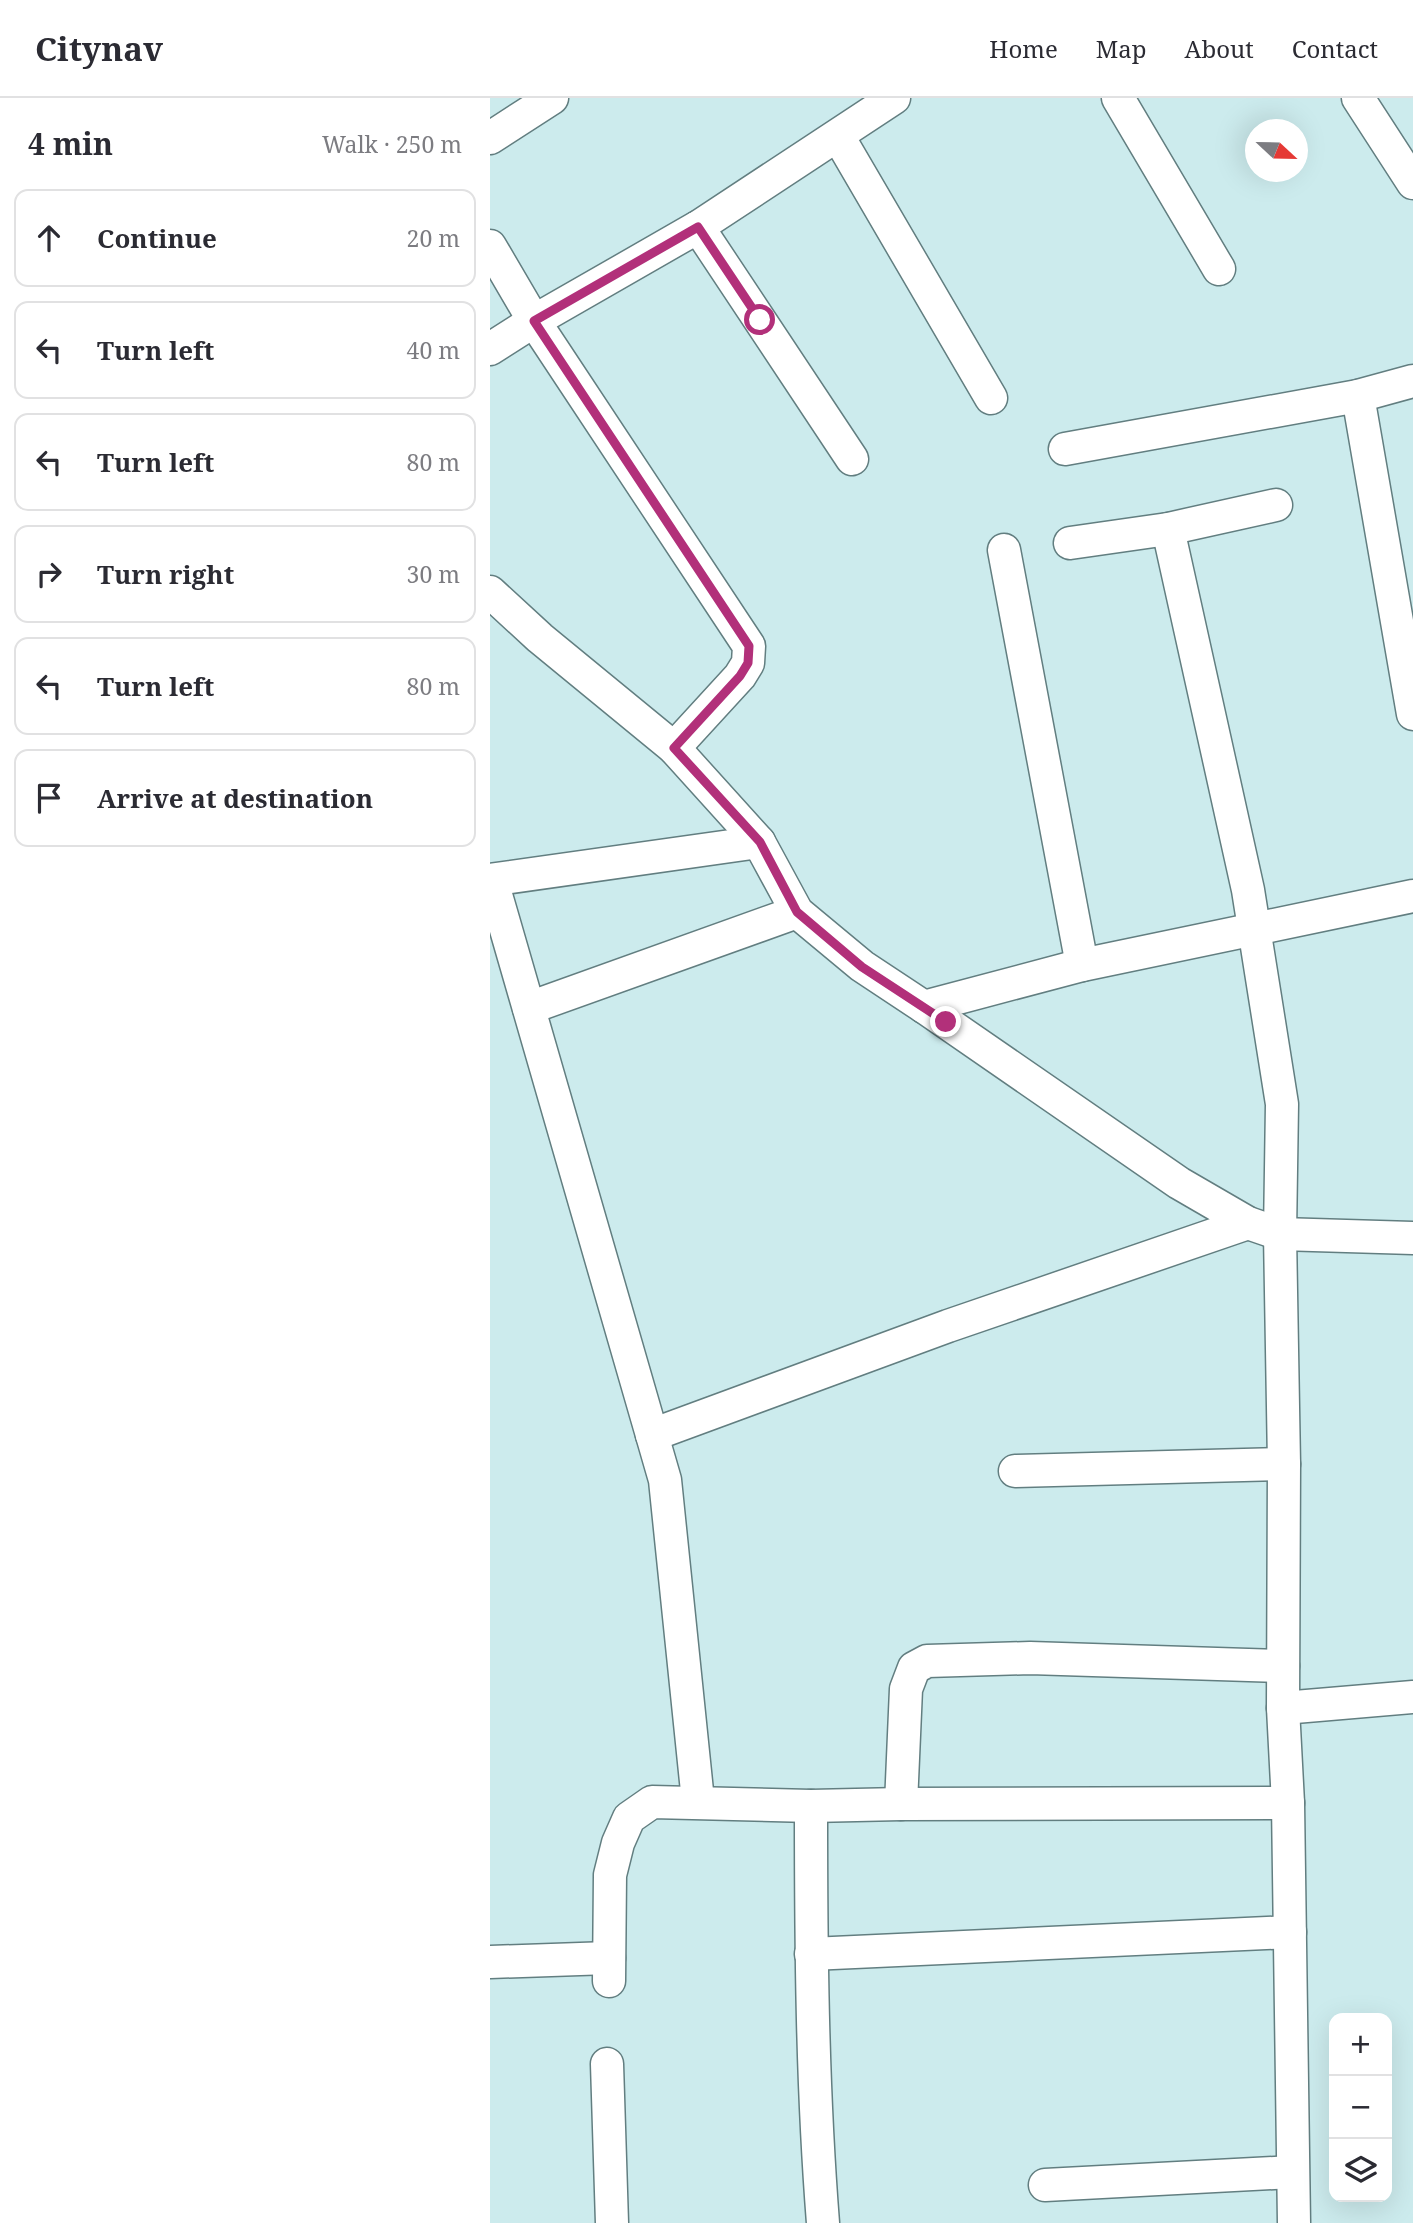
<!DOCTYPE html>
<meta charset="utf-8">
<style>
body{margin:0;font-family:"Noto Serif",serif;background:#f2f2f3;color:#2b2b33}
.controls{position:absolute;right:21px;bottom:21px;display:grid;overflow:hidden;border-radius:14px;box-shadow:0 7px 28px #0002}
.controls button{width:63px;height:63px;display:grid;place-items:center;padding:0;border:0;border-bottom:2px solid #e1e1e2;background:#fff;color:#2b2b33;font:35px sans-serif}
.compass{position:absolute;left:755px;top:21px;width:63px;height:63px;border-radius:50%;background:#fff;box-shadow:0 7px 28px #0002;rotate:112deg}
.stop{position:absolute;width:21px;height:21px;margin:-16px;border:5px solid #b2307a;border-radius:50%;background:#fff}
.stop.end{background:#b2307a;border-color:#fff;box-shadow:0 2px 7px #0008}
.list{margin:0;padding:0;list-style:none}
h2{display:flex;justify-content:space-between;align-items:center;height:91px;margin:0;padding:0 28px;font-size:30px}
h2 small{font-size:23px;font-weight:400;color:#7c7c81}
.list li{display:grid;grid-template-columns:46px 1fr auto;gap:21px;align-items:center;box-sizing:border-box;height:98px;margin:0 14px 14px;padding:0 14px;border:2px solid #e1e1e2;border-radius:14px}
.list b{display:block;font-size:26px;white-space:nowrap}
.list em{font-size:23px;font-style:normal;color:#7c7c81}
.icon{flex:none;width:38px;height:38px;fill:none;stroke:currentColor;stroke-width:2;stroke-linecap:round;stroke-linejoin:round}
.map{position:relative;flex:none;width:923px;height:2125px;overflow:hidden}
header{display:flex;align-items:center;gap:42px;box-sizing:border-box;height:98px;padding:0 35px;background:#fff;border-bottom:2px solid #e1e1e2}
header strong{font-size:33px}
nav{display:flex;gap:38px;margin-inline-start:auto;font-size:24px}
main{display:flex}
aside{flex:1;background:#fff}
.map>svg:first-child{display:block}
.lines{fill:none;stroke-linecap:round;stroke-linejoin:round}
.street-casing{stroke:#627e80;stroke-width:35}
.street{stroke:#fff;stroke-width:32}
.route{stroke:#b2307a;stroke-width:9}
</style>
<header>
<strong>Citynav</strong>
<nav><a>Home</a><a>Map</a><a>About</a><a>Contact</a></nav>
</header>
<main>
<aside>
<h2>4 min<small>Walk · 250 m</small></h2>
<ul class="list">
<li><svg class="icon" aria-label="ahead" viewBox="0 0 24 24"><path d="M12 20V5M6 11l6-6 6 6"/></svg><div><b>Continue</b></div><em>20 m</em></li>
<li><svg class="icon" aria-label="left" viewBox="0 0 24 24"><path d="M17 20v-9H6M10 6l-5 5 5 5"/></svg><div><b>Turn left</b></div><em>40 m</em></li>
<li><svg class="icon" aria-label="left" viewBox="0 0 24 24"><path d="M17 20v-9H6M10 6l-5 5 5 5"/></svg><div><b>Turn left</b></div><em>80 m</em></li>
<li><svg class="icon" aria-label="right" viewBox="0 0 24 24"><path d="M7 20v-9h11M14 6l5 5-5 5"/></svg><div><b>Turn right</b></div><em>30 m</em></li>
<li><svg class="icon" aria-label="left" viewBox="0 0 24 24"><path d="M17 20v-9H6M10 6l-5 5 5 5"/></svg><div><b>Turn left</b></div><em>80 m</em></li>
<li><svg class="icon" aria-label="arrive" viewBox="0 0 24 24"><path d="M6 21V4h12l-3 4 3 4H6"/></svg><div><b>Arrive at destination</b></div></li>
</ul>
</aside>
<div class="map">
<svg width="923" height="2125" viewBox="0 0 923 2125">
<rect width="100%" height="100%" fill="#ccebed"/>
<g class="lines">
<g class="street-casing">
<g id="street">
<polyline points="628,0 729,171"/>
<polyline points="868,0 923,85"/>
<polyline points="348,38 501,300"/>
<polyline points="0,40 62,0"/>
<polyline points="208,129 362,361"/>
<polyline points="0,148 44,223 259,548 258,565 250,578 184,650"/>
<polyline points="0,251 44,223 208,129 404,0"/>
<polyline points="868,298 923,616"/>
<polyline points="575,351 868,298 923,283"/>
<polyline points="678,431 758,792 792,1006 790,1136 794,1366 793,1610 798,1705 804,2125"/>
<polyline points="580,445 678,431 786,407"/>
<polyline points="514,452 592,867"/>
<polyline points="0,494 50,540 184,650 269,744 307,814 372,868 434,909 689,1085 758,1125 790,1136 923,1140"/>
<polyline points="0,782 269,744"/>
<polyline points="2,783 175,1382 208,1703"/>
<polyline points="434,909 592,867 923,798"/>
<polyline points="39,910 307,814"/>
<polyline points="162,1337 458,1228 758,1125"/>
<polyline points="525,1373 794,1366"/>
<polyline points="793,1610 923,1599"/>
<polyline points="411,1706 416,1591 424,1570 437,1563 540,1560 793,1568"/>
<path d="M 321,1708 C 321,1848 322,1986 333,2125"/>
<polyline points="321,1856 800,1834"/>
<polyline points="0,1864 119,1860"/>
<polyline points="119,1883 120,1777 128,1745 139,1720 162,1704 321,1708 411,1706 798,1705"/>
<polyline points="117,1966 122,2125"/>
<polyline points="555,2087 802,2074"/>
</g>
</g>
<use href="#street" class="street"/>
</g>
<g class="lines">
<polyline class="route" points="270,222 208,129 44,223 259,548 258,565 250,578 184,650 270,744 307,814 372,869 456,924"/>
</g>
</svg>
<div class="controls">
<button>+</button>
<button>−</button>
<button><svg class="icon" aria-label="layers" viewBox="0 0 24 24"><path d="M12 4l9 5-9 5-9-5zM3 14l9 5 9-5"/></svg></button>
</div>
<svg class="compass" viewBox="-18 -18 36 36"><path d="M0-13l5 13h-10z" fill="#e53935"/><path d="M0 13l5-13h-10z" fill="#7c7c81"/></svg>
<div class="stop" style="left:270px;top:222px"></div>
<div class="stop end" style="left:456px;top:924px"></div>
</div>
</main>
